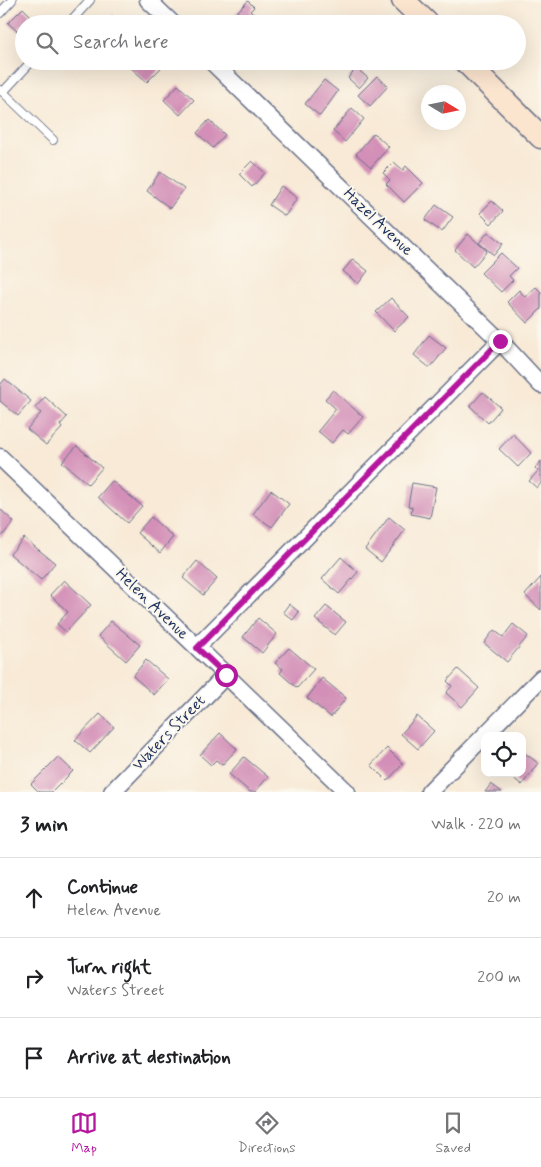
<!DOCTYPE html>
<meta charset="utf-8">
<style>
body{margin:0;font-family:Mynerve,sans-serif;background:#f6f6f6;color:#202124}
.controls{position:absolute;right:15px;bottom:15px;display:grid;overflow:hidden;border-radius:10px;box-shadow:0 5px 20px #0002}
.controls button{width:45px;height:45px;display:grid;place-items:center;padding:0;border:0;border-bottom:1px solid #e0e0e0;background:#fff;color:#202124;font:25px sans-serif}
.compass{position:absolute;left:421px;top:85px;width:45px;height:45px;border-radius:50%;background:#fff;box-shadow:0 5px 20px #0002;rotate:100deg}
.stop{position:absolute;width:15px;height:15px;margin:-11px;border:4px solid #b5179e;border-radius:50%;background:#fff}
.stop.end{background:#b5179e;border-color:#fff;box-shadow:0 1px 5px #0008}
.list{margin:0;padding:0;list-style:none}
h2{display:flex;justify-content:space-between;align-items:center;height:65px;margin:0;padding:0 20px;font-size:21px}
h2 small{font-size:16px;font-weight:400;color:#757577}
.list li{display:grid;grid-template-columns:32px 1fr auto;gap:15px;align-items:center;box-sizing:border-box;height:80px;padding:0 20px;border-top:1px solid #e0e0e0}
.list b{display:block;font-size:19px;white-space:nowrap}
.list p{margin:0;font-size:16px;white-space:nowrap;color:#757577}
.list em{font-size:16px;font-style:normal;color:#757577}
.icon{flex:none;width:28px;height:28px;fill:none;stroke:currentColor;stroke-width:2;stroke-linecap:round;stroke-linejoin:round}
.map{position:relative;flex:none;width:541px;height:792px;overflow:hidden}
.search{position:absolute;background:#fff;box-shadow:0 5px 20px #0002;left:15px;right:15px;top:15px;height:55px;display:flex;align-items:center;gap:12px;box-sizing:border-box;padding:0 18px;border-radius:28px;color:#757577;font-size:19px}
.sheet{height:305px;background:#fff}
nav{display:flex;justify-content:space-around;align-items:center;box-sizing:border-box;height:70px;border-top:1px solid #e0e0e0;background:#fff;font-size:14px;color:#757577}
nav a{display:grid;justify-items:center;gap:2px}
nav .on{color:#b5179e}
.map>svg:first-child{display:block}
.building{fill:#d38fb7}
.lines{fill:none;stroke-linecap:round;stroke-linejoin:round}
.lane-casing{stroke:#687088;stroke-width:10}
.street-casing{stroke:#687088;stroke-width:19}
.secondary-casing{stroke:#687088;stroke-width:25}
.lane{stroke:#fff;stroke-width:8}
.street{stroke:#fff;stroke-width:16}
.secondary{stroke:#fce5cf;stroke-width:22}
.route{stroke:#b5179e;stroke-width:6}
.labels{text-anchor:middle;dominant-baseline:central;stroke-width:4;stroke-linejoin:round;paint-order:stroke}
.street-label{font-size:16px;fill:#1b2f5e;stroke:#fbf7ec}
</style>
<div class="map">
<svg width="541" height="792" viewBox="0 0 541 792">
<rect width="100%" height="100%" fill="#fbf7ec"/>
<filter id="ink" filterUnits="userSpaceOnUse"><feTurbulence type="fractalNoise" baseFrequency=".02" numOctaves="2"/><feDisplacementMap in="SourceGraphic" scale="10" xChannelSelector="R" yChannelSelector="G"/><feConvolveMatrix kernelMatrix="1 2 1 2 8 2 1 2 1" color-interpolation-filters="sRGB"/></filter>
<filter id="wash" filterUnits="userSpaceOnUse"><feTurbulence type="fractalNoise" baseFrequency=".0096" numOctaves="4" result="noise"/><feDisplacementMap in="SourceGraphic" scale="20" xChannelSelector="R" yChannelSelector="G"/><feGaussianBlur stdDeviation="1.12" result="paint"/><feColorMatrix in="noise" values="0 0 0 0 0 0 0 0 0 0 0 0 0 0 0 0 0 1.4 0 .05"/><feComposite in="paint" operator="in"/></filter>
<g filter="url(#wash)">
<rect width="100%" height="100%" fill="#f8ead7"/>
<g id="blocks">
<g class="building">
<polygon points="248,1 254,7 250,11 264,24 231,24 228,21"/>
<polygon points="23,8 31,16 17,31 8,23"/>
<polygon points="112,16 123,24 107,24"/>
<polygon points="134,61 154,61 161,68 147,82 129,66"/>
<polygon points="356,68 368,78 359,88 348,78"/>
<polygon points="377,76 388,86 370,106 358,95"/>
<polygon points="324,80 338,91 320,116 305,104"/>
<polygon points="178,85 194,100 180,115 164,100"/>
<polygon points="352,108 364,119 345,142 333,131"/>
<polygon points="209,120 225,135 213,148 197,133"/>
<polygon points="374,133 389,147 371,167 356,154"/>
<polygon points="252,161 265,173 252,187 239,174"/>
<polygon points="394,162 403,170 406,166 423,183 404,202 386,184 390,180 383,173"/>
<polygon points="160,172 184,189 170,208 147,191"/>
<polygon points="281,186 297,198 285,216 269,205"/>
<polygon points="492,201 503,211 491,224 480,213"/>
<polygon points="436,205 453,217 442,232 425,220"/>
<polygon points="488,232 503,244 494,255 479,243"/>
<polygon points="468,234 487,251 473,267 455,250"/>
<polygon points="501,253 517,268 509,276 513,280 501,292 481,273"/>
<polygon points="353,259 368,271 358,284 343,271"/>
<polygon points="536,287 541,292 541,309 527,323 507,302 519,290 525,297"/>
<polygon points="391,298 409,317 394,331 376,312"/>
<polygon points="429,335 446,348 430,368 414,355"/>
<polygon points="5,379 31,401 18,416 0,401 0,385"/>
<polygon points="333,390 363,417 348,434 343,430 332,443 318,431 336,409 325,399"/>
<polygon points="483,392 501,408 488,423 470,406"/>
<polygon points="45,397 67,417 60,425 62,428 46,445 27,429 41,413 35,408"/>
<polygon points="513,434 531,453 518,467 499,449"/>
<polygon points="77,446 102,468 88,484 62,462"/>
<polygon points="541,461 541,483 537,488 529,481 538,471 535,468"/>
<polygon points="112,481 142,506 127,523 98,497"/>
<polygon points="412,483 436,487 430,518 411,514 412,507 408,506"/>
<polygon points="271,490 289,504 272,527 253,514"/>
<polygon points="0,509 14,522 0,538"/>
<polygon points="151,517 173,537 160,553 137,533"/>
<polygon points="389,517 405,530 381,562 365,549"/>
<polygon points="24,538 55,563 41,580 10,554"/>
<polygon points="341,557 358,572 339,594 322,579"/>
<polygon points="197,561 217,579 203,595 183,578"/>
<polygon points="541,577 541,610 525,595"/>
<polygon points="64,580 91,605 66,632 57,624 68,612 50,595"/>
<polygon points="289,604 299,612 293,620 283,612"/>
<polygon points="326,606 346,622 335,635 315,619"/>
<polygon points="258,618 277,634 262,653 243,637"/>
<polygon points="111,621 140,645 126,661 98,636"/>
<polygon points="513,624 528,636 507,662 484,643 494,630 503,637"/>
<polygon points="289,648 314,669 297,688 280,673 283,669 275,663"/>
<polygon points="146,660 168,679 154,695 133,676"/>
<polygon points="458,669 479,688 462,707 446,693 452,686 447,681"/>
<polygon points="322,678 346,698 331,717 307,698"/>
<polygon points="100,714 114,727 90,753 75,740"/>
<polygon points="417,716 434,731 418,749 401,734"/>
<polygon points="220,733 237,749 222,765 216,760 211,765 200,755"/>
<polygon points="387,748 403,764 387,781 371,765"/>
<polygon points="522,751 538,763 522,785 507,773 522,773"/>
<polygon points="58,757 73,771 52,792 39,792 31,784"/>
<polygon points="244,757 268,777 255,792 250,792 229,774"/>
<polygon points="491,784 502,792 485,792"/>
</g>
</g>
</g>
<g filter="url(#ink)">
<use href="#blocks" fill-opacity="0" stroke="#687088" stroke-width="1"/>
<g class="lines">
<g class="lane-casing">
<g id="lane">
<polyline points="0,13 12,0"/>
<polyline points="68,24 90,0"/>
<polyline points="0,90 3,92 32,61"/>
<polyline points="3,92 53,140"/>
</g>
</g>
<g class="street-casing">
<g id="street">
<polyline points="148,0 173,24"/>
<polyline points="211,61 500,341 541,385"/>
<polyline points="0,457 347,792"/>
<polyline points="197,647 500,341"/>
<polyline points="112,792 226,675"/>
<polyline points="429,792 541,678"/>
</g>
</g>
<g class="secondary-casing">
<g id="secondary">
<polyline points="403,0 428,24"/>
<polyline points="465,61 541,137"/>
</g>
</g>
<use href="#lane" class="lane"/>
<use href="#street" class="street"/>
<use href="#secondary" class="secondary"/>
</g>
</g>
<g class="lines" filter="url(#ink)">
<polyline class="route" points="226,675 197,648 500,341"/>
</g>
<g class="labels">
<g class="street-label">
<text transform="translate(378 222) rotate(44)">Hazel Avenue</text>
<text transform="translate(152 604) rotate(44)">Helen Avenue</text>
<text transform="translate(169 733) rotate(-46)">Waters Street</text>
</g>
</g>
</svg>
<div class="controls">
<button><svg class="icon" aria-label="locate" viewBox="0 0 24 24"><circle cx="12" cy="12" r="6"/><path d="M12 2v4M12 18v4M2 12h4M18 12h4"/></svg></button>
</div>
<svg class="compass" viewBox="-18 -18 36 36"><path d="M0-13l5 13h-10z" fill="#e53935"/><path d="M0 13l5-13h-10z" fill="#757577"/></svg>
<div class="stop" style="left:226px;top:675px"></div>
<div class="stop end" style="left:500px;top:341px"></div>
<div class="search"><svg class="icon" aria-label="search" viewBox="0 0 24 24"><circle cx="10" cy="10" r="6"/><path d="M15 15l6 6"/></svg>Search here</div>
</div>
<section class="sheet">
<h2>3 min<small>Walk · 220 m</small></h2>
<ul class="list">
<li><svg class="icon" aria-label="ahead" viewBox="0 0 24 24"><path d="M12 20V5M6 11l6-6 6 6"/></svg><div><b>Continue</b><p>Helen Avenue</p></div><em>20 m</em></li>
<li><svg class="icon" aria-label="right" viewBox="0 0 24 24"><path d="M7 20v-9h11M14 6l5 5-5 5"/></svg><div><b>Turn right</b><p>Waters Street</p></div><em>200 m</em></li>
<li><svg class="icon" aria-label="arrive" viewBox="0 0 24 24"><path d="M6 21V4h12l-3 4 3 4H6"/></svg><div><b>Arrive at destination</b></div></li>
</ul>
</section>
<nav>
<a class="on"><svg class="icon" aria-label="map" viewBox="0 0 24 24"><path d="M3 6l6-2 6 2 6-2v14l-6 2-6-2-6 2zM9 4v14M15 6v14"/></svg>Map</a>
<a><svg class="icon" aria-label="directions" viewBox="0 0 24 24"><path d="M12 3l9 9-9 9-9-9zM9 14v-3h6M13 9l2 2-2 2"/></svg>Directions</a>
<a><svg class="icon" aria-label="saved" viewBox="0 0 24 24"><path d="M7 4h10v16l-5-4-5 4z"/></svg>Saved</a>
</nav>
